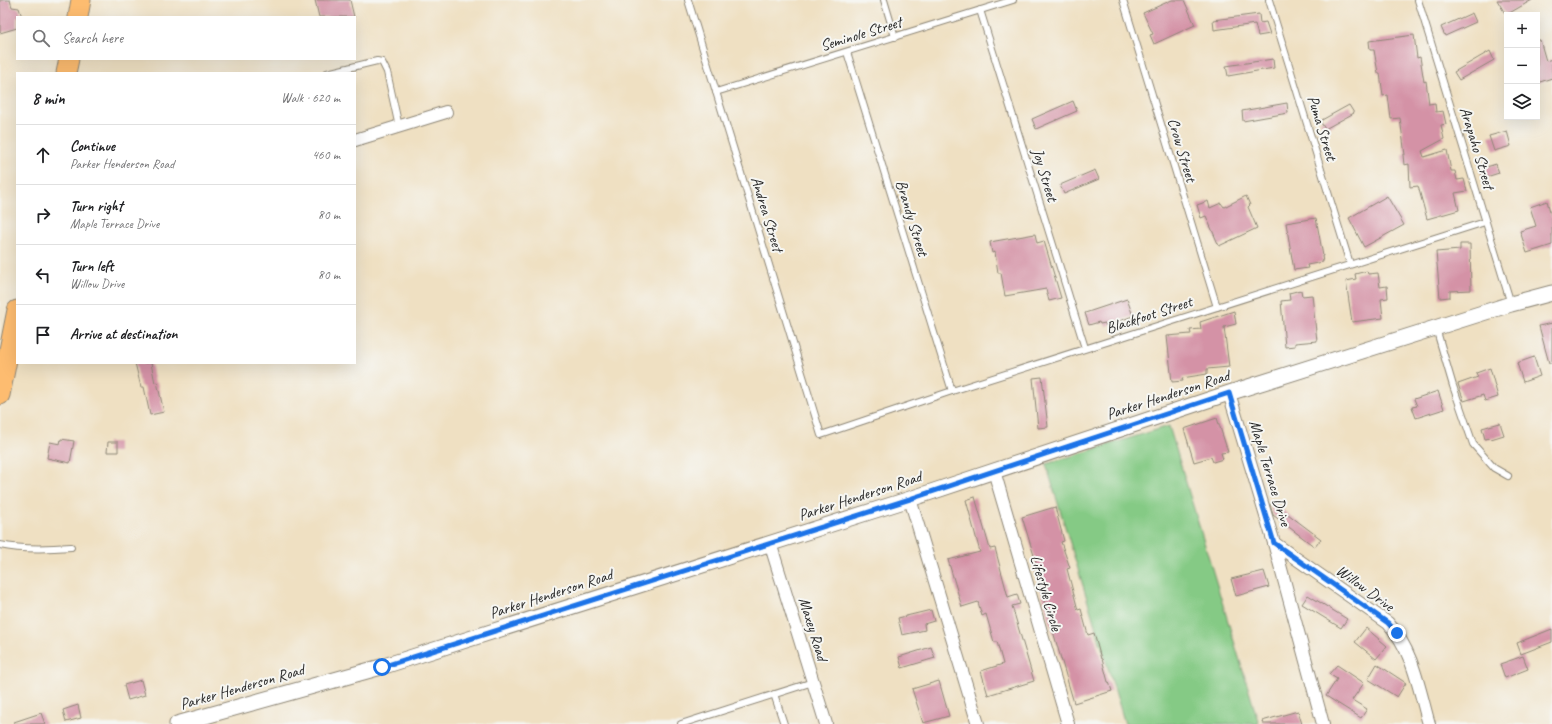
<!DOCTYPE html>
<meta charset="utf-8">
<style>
body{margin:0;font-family:Caveat,sans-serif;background:#f2f2f2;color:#202124}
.controls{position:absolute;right:12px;top:12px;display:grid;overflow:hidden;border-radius:0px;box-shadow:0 4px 16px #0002}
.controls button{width:36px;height:36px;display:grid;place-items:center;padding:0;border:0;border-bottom:1px solid #e0e0e0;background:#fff;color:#202124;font:20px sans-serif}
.stop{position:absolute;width:12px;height:12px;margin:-9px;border:3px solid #1a73e8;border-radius:50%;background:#fff}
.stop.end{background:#1a73e8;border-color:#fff;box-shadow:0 1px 4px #0008}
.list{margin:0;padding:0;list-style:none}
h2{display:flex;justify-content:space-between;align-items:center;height:52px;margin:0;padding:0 16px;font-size:17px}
h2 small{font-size:13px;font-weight:400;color:#757577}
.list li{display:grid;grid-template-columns:26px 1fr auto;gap:12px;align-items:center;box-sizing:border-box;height:60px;padding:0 16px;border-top:1px solid #e0e0e0}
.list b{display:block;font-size:15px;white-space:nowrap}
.list p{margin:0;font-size:13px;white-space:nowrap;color:#757577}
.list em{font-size:13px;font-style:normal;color:#757577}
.icon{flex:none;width:22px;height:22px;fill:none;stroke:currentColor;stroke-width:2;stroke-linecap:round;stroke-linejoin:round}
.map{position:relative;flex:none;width:1552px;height:724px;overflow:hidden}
.search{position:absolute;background:#fff;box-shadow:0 4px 16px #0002;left:16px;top:16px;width:340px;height:44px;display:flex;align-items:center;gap:10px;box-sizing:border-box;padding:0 14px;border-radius:0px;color:#757577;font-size:15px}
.panel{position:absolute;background:#fff;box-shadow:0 4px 16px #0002;left:16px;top:72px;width:340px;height:292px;border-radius:0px}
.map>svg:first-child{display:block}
.green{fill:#85ca85;stroke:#587a58}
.building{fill:#d492a6}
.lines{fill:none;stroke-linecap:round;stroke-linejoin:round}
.service-casing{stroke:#8d8676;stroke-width:8}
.minor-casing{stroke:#8d8676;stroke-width:14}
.tertiary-casing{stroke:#8d8676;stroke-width:17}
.primary-casing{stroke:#8d8676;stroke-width:21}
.service{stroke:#fff;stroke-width:6}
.minor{stroke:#fff;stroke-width:12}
.tertiary{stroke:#fff;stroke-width:15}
.primary{stroke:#fdbc70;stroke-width:19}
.route{stroke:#1a73e8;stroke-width:5}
.labels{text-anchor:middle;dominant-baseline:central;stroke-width:4;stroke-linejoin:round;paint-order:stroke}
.street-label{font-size:16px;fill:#2b2b2b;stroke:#f6f6f2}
</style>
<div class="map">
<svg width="1552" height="724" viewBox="0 0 1552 724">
<rect width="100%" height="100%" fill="#f6f6f2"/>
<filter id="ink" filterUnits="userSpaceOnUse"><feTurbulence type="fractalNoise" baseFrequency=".025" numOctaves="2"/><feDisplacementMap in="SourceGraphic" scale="8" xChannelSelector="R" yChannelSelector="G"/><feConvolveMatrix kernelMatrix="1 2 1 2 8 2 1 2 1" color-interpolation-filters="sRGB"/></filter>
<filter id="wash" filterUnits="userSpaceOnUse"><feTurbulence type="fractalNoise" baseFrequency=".012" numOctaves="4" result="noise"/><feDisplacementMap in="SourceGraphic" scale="16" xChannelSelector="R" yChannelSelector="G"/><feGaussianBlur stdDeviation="0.9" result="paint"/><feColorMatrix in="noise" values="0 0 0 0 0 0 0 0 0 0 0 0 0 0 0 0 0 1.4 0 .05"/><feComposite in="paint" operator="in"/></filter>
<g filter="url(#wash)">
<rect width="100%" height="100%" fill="#efe0c2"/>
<polygon class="green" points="1169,426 1259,724 1125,724 1046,464"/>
<g id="blocks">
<g class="building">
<polygon points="0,0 10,0 12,7 19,8 22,17 17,17 17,28 0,33"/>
<polygon points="315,0 350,0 354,17 319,17"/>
<polygon points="1172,0 1184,0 1195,25 1154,44 1150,35 1153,34 1143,13"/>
<polygon points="1497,0 1532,0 1506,15"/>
<polygon points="1472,13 1476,22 1445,36 1441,27"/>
<polygon points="1259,14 1260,23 1266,22 1270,34 1258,36 1255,24 1214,30 1213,20"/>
<polygon points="1414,35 1417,58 1420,57 1424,82 1426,81 1429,104 1435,103 1436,112 1443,111 1446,124 1441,125 1444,139 1422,151 1424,157 1447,150 1451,171 1455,171 1457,180 1464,179 1467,191 1455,193 1459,210 1427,219 1418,186 1410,187 1409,164 1404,165 1403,155 1405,155 1400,118 1391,119 1388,95 1383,96 1380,73 1378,73 1374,50 1370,50 1369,41"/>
<polygon points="1537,40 1540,40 1546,61 1552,59 1552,78 1537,83"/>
<polygon points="1490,51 1494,60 1459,80 1454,72"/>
<polygon points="1273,59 1274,68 1228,76 1226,66"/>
<polygon points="1073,101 1077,111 1036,129 1032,119"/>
<polygon points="1287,103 1288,113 1243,121 1242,111"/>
<polygon points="1349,105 1354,113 1325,129 1320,121"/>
<polygon points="1507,131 1511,146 1494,151 1489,136"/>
<polygon points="1496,164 1499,173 1483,178 1480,169"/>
<polygon points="1095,170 1099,179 1064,194 1060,185"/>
<polygon points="1246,196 1250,205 1248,207 1257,228 1219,246 1206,216 1201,218 1197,205 1208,201 1210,208 1221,203 1224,207"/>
<polygon points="1387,196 1404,225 1364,247 1349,218"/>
<polygon points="1547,201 1552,218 1552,245 1527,253 1520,231 1536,226 1530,207"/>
<polygon points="1316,218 1323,256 1322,256 1323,262 1307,265 1308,268 1294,270 1286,223"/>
<polygon points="1035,234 1037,243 1044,241 1061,298 1049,301 1046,289 1005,296 1001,273 998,273 995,252 992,253 990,242"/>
<polygon points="1460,244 1470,244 1471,290 1450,291 1450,297 1440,298 1436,252 1460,250"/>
<polygon points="1367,271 1368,274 1378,273 1380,287 1387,286 1388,298 1381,299 1383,318 1352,322 1346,281 1356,279 1355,274"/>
<polygon points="1301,290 1302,296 1312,295 1317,341 1295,343 1295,346 1285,347 1281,301 1290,300 1289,293"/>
<polygon points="1127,299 1133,316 1106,326 1105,323 1100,324 1099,322 1089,325 1085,313"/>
<polygon points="1234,311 1236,324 1224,327 1229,367 1207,369 1207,374 1182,378 1183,381 1172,382 1167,336 1191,334 1190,330 1201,329 1200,322"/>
<polygon points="1552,323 1552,363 1549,363 1539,326"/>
<polygon points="1534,357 1540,376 1523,382 1517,363"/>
<polygon points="135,363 151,363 155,383 157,382 164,412 150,415 144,387 141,387"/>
<polygon points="1490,368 1498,397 1485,401 1483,395 1464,401 1458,384 1478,377 1476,373"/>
<polygon points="1042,377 1048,427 1038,428 1033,378"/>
<polygon points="1438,391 1444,409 1416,418 1412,407 1417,406 1414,399"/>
<polygon points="1217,418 1228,452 1221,453 1223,459 1213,462 1211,457 1194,462 1184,429"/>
<polygon points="1500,423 1504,435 1491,439 1490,438 1485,439 1482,428"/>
<polygon points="61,439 74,441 70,463 47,458 50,442 60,444"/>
<polygon points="108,442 118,442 118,452 107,452"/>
<polygon points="975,497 990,549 995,548 1008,597 1017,594 1020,604 1012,606 1034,681 988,695 981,671 1003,664 997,642 994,642 986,614 982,616 978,602 962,607 948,560 980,552 966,500"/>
<polygon points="1272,502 1321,539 1315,547 1273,515 1270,505"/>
<polygon points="1055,507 1064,541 1061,542 1070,568 1067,569 1078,610 1081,609 1088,635 1094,633 1101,659 1102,659 1108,682 1109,682 1112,691 1074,703 1033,563 1036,562 1022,517"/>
<polygon points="1264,571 1269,587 1236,596 1231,579"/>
<polygon points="1308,595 1347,619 1341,628 1302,604"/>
<polygon points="931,610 934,621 924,624 925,630 902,635 898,618"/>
<polygon points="1366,628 1387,646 1376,659 1355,642"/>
<polygon points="1552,629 1552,642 1521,654 1517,643"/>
<polygon points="931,647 935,658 902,668 899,657"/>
<polygon points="1523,656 1528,669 1505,678 1500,664"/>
<polygon points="1377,664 1406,683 1397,697 1368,679"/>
<polygon points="1337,665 1364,683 1352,700 1367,709 1361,718 1326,696 1337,679 1329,674"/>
<polygon points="141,680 145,695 128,700 124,685"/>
<polygon points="939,681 949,716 923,723 912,689"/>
<polygon points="78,705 81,718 66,722 63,710"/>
<polygon points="1298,711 1302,724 1263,724 1262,721"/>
<polygon points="41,713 45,724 14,724 14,722"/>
</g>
</g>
</g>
<g filter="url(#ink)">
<use href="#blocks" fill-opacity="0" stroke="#8d8676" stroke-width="1"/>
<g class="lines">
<g class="service-casing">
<g id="service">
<polyline points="688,0 821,435 952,391 1485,222"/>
<polyline points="884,0 895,37"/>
<polyline points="1123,0 1217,307"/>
<polyline points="1269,0 1350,264"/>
<polyline points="1418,0 1511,304"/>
<polyline points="980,10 1085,348"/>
<polyline points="847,52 952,391"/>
<polyline points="327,73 377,61 382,62 387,72 399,127"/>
<polyline points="716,92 1013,0"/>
<polyline points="1436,328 1453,386 1473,444 1494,468 1508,476"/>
<path d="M 0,545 C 23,550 47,549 71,547"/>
<polyline points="774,694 784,724"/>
<polyline points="681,724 813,682"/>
</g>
</g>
<g class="minor-casing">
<g id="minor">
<polyline points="355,140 446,112"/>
<polyline points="1229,393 1274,543 1323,724"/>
<polyline points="994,471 1068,724"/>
<polyline points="910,499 978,724"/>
<polyline points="770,543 826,724"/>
<path d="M 1274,543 L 1388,623 C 1413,650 1419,689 1429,724"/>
</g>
</g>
<g class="tertiary-casing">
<polyline id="tertiary" points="177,724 381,667 910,499 1229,393 1511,304 1552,293"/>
</g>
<g class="primary-casing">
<g id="primary">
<polyline points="78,17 81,0"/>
<polyline points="66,73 69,59"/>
<polyline points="0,395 17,310"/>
</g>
</g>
<use href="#service" class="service"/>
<use href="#minor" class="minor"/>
<use href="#tertiary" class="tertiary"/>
<use href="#primary" class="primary"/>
</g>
</g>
<g class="lines" filter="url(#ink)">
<polyline class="route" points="382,667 910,499 1229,393 1274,543 1388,623 1397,633"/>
</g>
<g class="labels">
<g class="street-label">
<text transform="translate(861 34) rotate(-17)">Seminole Street</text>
<text transform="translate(1322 128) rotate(73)">Puma Street</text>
<text transform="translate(1477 148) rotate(73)">Arapaho Street</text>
<text transform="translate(1182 150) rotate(73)">Crow Street</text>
<text transform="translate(1045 175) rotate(73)">Joy Street</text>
<text transform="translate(767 214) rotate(73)">Andrea Street</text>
<text transform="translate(912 218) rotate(73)">Brandy Street</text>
<text transform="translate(1149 315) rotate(-18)">Blackfoot Street</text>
<text transform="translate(1168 395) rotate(-18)">Parker Henderson Road</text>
<text transform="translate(1270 473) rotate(73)">Maple Terrace Drive</text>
<text transform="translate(860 496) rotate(-18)">Parker Henderson Road</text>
<text transform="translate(1365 588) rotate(36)">Willow Drive</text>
<text transform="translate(1046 593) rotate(74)">Lifestyle Circle</text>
<text transform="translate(551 594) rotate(-18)">Parker Henderson Road</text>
<text transform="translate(813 629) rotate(73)">Maxey Road</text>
<text transform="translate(242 687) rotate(-16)">Parker Henderson Road</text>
</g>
</g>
</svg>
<div class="controls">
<button>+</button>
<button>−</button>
<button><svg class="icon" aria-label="layers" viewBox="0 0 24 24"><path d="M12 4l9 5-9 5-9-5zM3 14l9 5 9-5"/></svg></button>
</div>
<div class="stop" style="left:382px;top:667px"></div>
<div class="stop end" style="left:1397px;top:633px"></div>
<div class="search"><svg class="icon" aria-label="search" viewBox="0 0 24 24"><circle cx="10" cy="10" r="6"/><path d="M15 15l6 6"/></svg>Search here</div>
<section class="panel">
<h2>8 min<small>Walk · 620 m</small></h2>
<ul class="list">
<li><svg class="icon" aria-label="ahead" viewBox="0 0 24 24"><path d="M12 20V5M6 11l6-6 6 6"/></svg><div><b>Continue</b><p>Parker Henderson Road</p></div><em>460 m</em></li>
<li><svg class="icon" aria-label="right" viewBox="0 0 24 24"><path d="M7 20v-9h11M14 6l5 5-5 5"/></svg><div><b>Turn right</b><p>Maple Terrace Drive</p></div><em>80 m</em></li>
<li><svg class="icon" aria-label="left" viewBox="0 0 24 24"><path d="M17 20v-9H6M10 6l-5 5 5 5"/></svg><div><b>Turn left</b><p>Willow Drive</p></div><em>80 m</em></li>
<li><svg class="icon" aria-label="arrive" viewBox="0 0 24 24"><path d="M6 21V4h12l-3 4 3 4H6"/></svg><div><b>Arrive at destination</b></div></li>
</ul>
</section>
</div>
